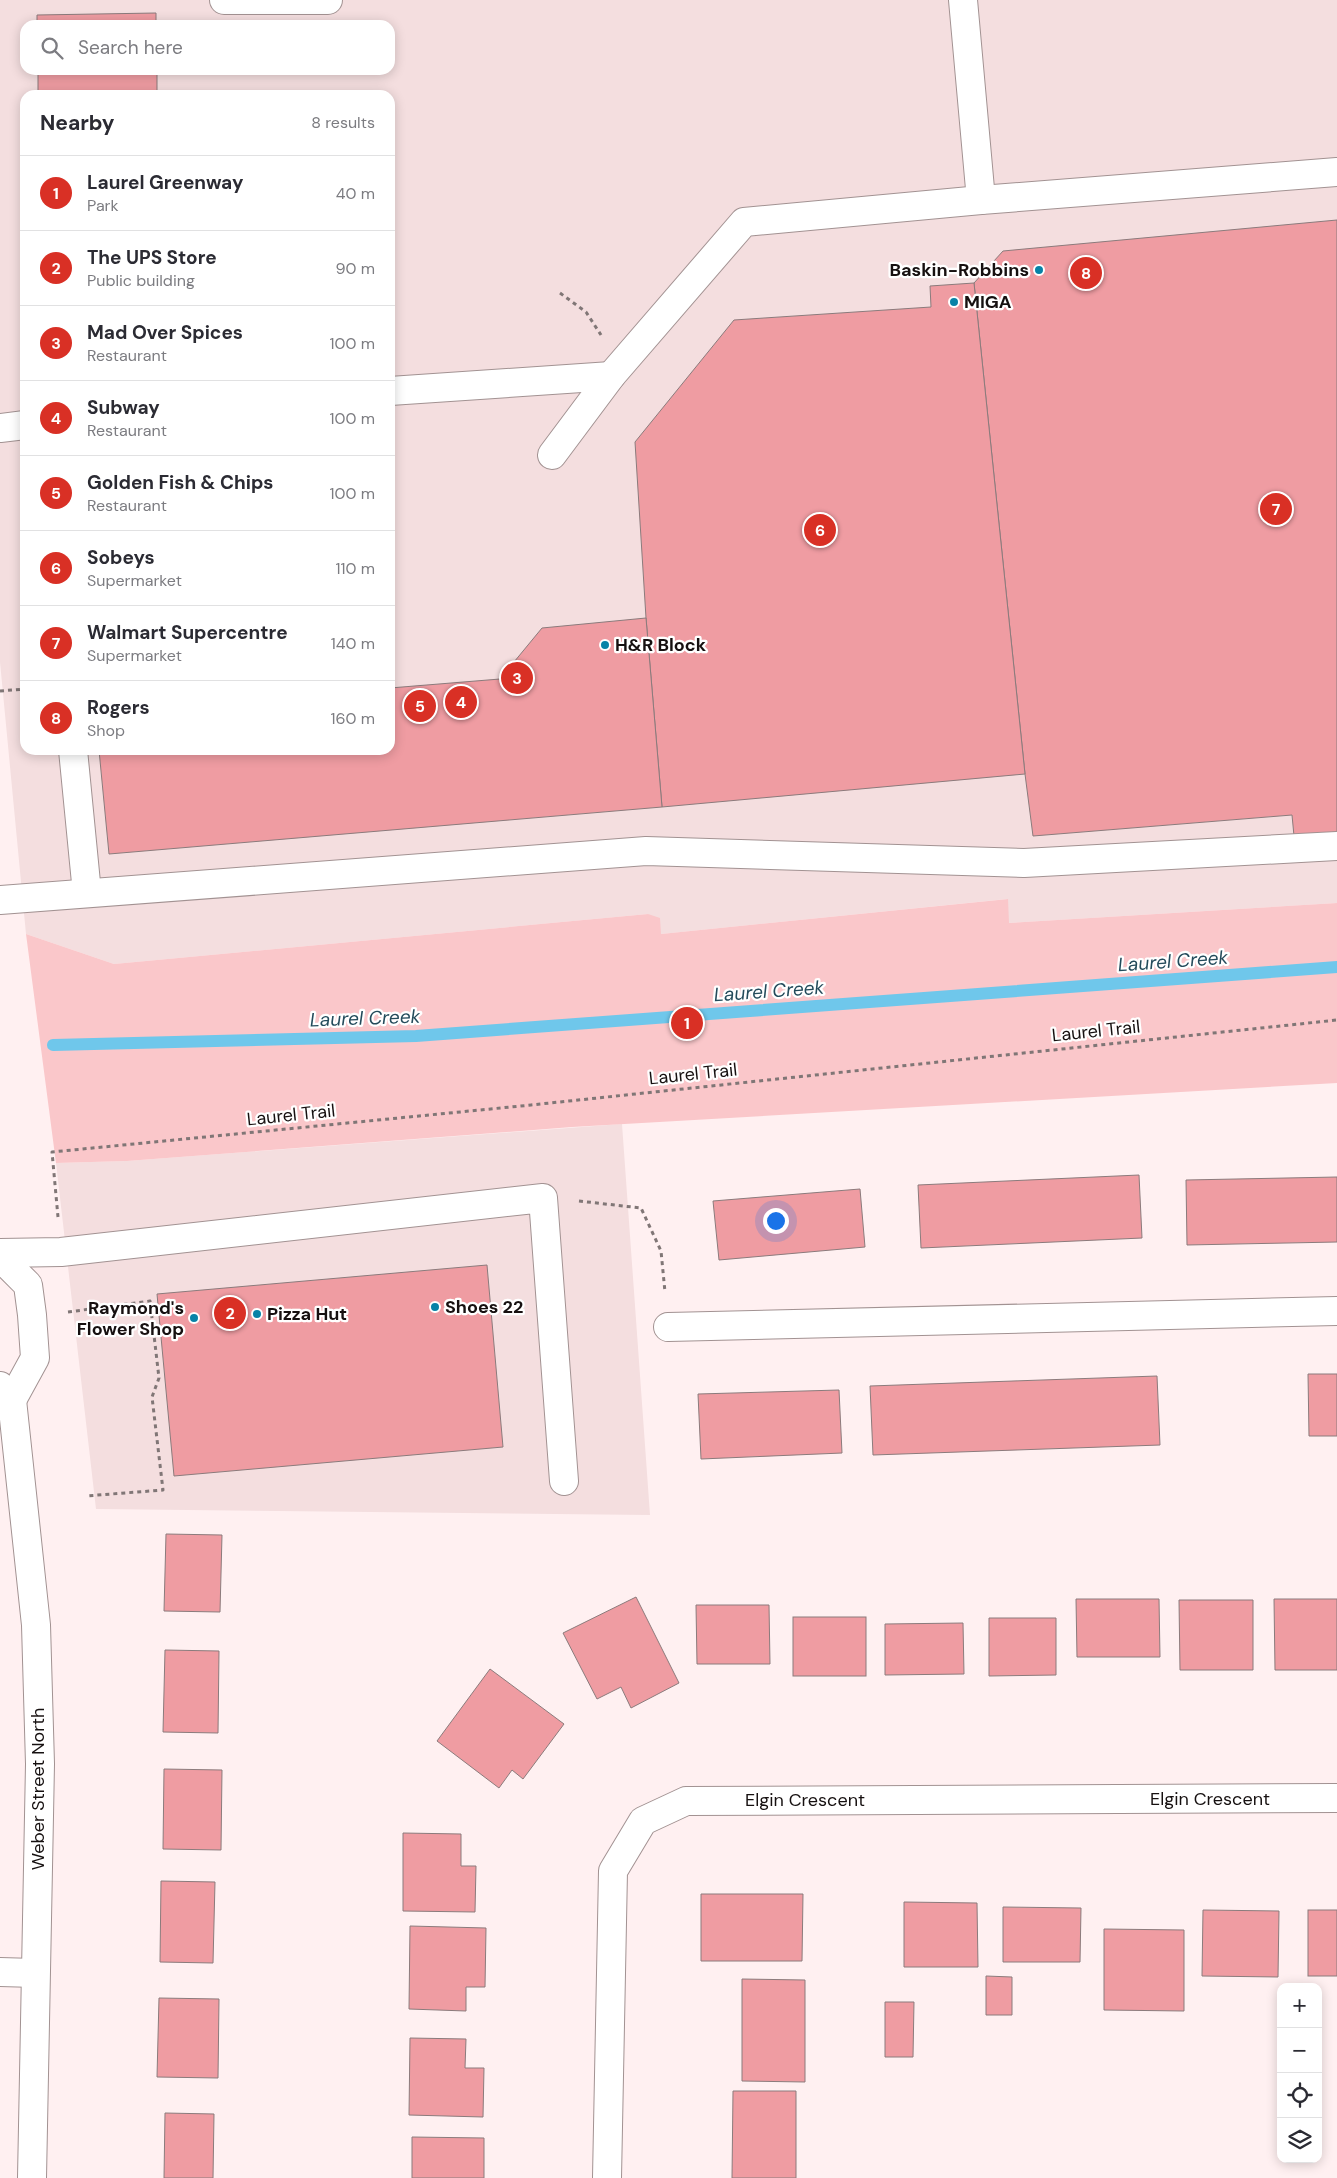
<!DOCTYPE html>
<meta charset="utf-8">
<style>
body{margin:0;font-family:"DM Sans",sans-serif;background:#f2f2f3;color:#2b2b33}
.controls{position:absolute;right:15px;bottom:15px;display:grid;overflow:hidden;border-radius:10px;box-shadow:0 2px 12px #0003}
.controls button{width:45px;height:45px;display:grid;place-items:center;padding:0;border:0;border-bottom:1px solid #e1e1e2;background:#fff;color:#2b2b33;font:25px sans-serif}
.you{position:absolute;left:775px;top:1220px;width:18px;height:18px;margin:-12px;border:4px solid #fff;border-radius:50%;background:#1a73e8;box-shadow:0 0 0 8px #1a73e833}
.badge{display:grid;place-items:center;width:32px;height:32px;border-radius:50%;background:#d93025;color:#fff;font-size:16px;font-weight:700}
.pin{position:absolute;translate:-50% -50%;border:2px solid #fff;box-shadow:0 1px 5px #0006}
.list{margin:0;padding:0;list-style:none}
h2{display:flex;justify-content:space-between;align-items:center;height:65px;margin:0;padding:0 20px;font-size:21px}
h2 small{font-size:16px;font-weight:400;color:#7c7c81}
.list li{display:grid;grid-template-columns:32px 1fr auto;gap:15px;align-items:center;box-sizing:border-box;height:75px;padding:0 20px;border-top:1px solid #e1e1e2}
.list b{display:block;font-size:19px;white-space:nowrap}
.list p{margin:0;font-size:16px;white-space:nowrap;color:#7c7c81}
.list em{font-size:16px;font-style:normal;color:#7c7c81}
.icon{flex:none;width:28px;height:28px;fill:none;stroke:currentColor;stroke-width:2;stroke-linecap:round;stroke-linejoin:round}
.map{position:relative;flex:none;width:1337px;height:2178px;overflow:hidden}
.search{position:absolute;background:#fff;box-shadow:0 2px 12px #0003;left:20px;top:20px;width:375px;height:55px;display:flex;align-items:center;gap:12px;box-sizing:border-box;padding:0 18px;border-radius:15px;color:#7c7c81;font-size:19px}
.panel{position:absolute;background:#fff;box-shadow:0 2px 12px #0003;left:20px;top:90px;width:375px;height:665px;border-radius:15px}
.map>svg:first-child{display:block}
.built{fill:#f4dedf;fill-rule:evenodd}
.green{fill:#fac7ca}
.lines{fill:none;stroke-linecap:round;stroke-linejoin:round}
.stream{stroke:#6fc7eb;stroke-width:12}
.building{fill:#ef9ca2;stroke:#8b7b7c}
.minor-casing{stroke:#a29292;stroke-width:30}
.major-casing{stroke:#a29292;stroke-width:30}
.path{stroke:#807676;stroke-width:3;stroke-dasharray:4 4;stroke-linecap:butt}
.minor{stroke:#fff;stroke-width:28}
.major{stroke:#fff;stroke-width:28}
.poi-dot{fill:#0782a7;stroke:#fff;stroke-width:2}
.labels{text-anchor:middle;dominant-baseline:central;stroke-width:4.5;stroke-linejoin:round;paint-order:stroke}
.poi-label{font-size:18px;font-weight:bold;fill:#161010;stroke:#fff;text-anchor:start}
.street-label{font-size:18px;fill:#161010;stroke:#fff}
.water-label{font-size:19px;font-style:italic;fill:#244b5b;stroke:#fff}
</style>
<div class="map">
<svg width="1337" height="2178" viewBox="0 0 1337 2178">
<rect width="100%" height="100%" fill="#fff0f1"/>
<g class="built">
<path d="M 0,0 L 1337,0 L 1337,903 L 1008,923 L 1007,899 L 661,934 L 648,914 L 114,964 L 26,934 L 0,662 ZM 25,25 L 390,25 L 390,70 L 25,70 ZM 25,95 L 390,95 L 390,750 L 25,750 Z"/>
<polygon points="622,1124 650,1515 96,1509 56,1163 127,1161"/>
</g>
<polygon class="green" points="1008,899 1009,923 1337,903 1337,1083 572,1127 127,1161 56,1163 26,934 114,964 648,914 660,918 661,934"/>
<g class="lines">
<polyline class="stream" points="53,1045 416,1036 1337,967"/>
</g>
<g class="building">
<polygon points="156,13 156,25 37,25 37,15"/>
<rect x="38" y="70" width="119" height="25"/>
<polygon points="1337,220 1337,832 1294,836 1292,815 1033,836 1025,774 974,283 1003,251"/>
<polygon points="974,283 1025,774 662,807 646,618 635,442 734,320 931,307 930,286"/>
<polygon points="646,618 662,807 109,854 99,750 390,750 390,688 500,679 542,628"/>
<polygon points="1139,1175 1142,1238 921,1248 918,1185"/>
<polygon points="1337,1177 1337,1242 1187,1245 1186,1180"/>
<polygon points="860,1189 865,1247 719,1260 713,1201"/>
<polygon points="487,1265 503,1447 174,1476 157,1294"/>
<polygon points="1308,1374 1337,1374 1337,1436 1309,1436"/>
<polygon points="1157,1376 1160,1445 873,1455 870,1386"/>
<polygon points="839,1390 842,1453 701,1459 698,1394"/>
<polygon points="166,1534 222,1535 220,1612 164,1611"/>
<polygon points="636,1597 679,1683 631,1708 621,1687 597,1699 563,1633"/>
<polygon points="1076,1599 1159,1599 1160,1657 1077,1657"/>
<polygon points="1274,1599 1337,1599 1337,1670 1275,1670"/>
<polygon points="1179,1600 1253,1600 1253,1670 1180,1670"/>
<polygon points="696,1605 769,1605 770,1664 697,1664"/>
<rect x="793" y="1617" width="73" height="59"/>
<polygon points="989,1618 1056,1618 1056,1675 989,1676"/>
<polygon points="963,1623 964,1674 885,1675 885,1624"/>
<polygon points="165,1650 219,1651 218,1733 163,1732"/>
<polygon points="490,1669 564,1724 523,1779 512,1770 499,1788 437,1741"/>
<polygon points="164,1769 222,1770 221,1850 163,1849"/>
<polygon points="403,1833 461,1834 461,1866 476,1866 475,1912 403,1911"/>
<polygon points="161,1881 215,1882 213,1963 160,1962"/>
<polygon points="701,1894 803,1894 802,1961 701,1961"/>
<polygon points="904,1902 977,1903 978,1967 904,1967"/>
<polygon points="1003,1907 1081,1908 1080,1962 1003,1962"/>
<polygon points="1203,1910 1279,1911 1278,1977 1202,1976"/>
<rect x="1308" y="1910" width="29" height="66"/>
<polygon points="410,1926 486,1928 485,1987 466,1987 466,2011 409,2009"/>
<polygon points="1104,1929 1184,1930 1184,2011 1104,2010"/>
<polygon points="986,1976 1012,1977 1012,2015 986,2015"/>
<polygon points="742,1979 805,1980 805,2082 742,2081"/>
<polygon points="159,1998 219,1999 218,2078 157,2077"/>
<polygon points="885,2002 914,2002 913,2057 885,2057"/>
<polygon points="410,2038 466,2039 465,2068 484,2068 483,2117 409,2115"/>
<polygon points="733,2091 796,2091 796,2178 732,2178"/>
<polygon points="165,2113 214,2114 213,2178 164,2178"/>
<polygon points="412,2137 484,2138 484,2178 412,2178"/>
</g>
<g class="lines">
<g class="minor-casing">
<g id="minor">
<polyline points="224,0 328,0"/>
<polyline points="963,0 981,200"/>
<polyline points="390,391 611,376"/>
<polyline points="0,428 25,425"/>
<polyline points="552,455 611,376 744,222 981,200 1337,172"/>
<polyline points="73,750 87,893"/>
<polyline points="0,900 646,851 1024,863 1337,846"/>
<polyline points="0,1253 61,1252 543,1198 564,1481"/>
<polyline points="668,1327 1337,1311"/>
<polyline points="0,1972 35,1973"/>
<polyline points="607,2178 613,1871 643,1821 686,1801 1337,1798"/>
</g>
</g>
<g class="major-casing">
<g id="major">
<polyline points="0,1257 28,1285 32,1315 35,1358 12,1400"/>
<polyline points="0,1386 12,1400 36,1625 40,1764 32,2178"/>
</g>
</g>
<g class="path">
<polyline points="560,293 586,312 601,335"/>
<polyline points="0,691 25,689"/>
<polyline points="579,1201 641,1208 661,1251 665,1292"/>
<polyline points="58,1217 52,1152 531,1105 1337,1020"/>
<polyline points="68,1312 150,1301 159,1378 152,1397 163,1490 86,1496"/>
</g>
<use href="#minor" class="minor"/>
<use href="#major" class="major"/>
</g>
<g class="poi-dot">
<circle cx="1039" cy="270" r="5"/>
<circle cx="954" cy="302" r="5"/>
<circle cx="605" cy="645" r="5"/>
<circle cx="435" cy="1307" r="5"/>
<circle cx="257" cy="1314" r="5"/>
<circle cx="194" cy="1318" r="5"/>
</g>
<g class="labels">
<g class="poi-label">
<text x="1029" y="270" text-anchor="end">Baskin-Robbins</text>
<text x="964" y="302">MIGA</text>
<text x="615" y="645">H&amp;R Block</text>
<text x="445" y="1307">Shoes 22</text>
<text x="184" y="1308" text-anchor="end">Raymond's<tspan x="184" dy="21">Flower Shop</tspan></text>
<text x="267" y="1314">Pizza Hut</text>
</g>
<g class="street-label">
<text transform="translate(1096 1031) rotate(-6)">Laurel Trail</text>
<text transform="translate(693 1074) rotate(-6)">Laurel Trail</text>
<text transform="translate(291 1115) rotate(-6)">Laurel Trail</text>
<text transform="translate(38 1789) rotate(-90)">Weber Street North</text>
<text x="1210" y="1799">Elgin Crescent</text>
<text x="805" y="1800">Elgin Crescent</text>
</g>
<g class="water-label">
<text transform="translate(1173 961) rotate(-4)">Laurel Creek</text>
<text transform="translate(769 991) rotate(-4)">Laurel Creek</text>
<text transform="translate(365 1018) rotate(-2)">Laurel Creek</text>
</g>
</g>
</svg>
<div class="controls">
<button>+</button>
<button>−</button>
<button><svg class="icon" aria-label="locate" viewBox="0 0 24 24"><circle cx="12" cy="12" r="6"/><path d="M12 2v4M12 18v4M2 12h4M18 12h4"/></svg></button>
<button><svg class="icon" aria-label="layers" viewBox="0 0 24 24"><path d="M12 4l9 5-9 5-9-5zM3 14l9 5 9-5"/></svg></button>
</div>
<div class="you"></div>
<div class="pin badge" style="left:687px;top:1023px">1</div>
<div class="pin badge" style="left:230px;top:1313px">2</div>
<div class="pin badge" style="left:517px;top:678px">3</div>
<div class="pin badge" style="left:461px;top:702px">4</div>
<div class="pin badge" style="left:420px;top:706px">5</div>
<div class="pin badge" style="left:820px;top:530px">6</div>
<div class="pin badge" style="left:1276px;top:509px">7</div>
<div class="pin badge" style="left:1086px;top:273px">8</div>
<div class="search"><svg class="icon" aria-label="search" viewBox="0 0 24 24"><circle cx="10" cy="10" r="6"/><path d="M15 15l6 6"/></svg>Search here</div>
<section class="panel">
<h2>Nearby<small>8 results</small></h2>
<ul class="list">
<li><span class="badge">1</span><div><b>Laurel Greenway</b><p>Park</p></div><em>40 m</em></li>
<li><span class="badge">2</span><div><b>The UPS Store</b><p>Public building</p></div><em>90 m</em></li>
<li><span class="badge">3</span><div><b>Mad Over Spices</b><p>Restaurant</p></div><em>100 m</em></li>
<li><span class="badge">4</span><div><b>Subway</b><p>Restaurant</p></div><em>100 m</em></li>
<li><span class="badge">5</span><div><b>Golden Fish &amp; Chips</b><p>Restaurant</p></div><em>100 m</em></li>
<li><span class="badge">6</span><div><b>Sobeys</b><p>Supermarket</p></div><em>110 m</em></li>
<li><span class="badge">7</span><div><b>Walmart Supercentre</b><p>Supermarket</p></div><em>140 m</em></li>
<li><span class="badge">8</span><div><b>Rogers</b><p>Shop</p></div><em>160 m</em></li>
</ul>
</section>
</div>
